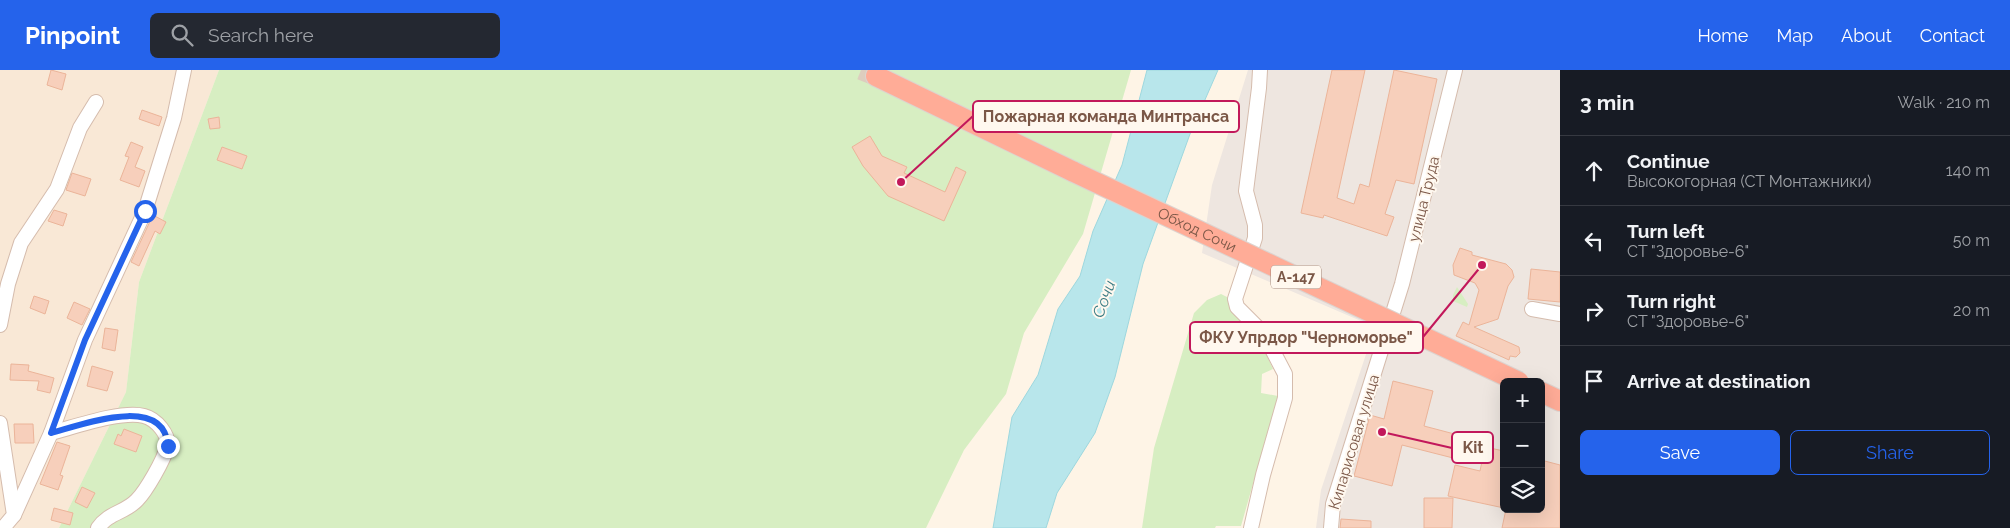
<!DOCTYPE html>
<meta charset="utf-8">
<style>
body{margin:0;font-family:Raleway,sans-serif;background:#242831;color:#f1f3f6}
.controls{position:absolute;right:15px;bottom:15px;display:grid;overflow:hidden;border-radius:8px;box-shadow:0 5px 20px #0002}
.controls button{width:45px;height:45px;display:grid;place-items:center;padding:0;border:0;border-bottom:1px solid #363941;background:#171b24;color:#f1f3f6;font:25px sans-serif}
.stop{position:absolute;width:15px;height:15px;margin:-11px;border:4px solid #2563eb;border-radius:50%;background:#fff}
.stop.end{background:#2563eb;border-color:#fff;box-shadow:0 1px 5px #0008}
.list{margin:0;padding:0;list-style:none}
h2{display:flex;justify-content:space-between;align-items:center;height:65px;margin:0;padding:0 20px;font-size:21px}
h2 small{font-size:16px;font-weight:400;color:#9ea1a6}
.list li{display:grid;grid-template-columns:32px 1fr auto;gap:15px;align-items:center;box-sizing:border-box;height:70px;padding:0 20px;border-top:1px solid #363941}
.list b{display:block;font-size:19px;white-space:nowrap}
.list p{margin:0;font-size:16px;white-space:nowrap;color:#9ea1a6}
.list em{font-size:16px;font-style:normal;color:#9ea1a6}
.actions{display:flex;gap:10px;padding:15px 20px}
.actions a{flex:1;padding:11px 0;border:1px solid #2563eb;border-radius:8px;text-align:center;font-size:18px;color:#2563eb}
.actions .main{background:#2563eb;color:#fff}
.icon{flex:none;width:28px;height:28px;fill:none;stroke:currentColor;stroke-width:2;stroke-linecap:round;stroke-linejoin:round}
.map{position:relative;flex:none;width:1560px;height:458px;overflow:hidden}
header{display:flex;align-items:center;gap:30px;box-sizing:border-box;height:70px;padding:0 25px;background:#2563eb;color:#fff}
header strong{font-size:24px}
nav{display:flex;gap:28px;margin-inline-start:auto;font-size:18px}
.search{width:350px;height:45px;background:#242831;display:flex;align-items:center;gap:12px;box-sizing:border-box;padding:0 18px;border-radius:8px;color:#9ea1a6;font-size:19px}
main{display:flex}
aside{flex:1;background:#171b24}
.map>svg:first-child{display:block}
.residential{fill:#f9e8d6}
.industrial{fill:#eee6e0;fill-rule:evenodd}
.green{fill:#d7eec2}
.water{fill:#b8e6eb;stroke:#9dd7de}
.building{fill:#f7cfbb;stroke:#ebb499}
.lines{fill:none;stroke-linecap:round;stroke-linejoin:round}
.highway-tunnel{stroke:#ddcdbe;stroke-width:20;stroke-dasharray:20 10;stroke-linecap:butt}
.minor-casing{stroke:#d5bcad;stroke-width:16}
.highway-casing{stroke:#ddd3cf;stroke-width:22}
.minor{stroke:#fff;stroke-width:14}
.highway{stroke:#ffac97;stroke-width:20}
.highway-bridge-casing{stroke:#ddd3cf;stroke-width:22;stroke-linecap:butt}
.highway-bridge{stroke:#ffac97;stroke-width:20}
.route{stroke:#2563eb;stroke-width:6}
.labels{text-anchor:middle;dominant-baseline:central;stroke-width:4;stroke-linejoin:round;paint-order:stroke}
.shield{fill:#fff8ef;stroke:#a38779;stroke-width:1}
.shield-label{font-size:14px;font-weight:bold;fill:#7b5747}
.street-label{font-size:15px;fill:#7b5747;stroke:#fff8ef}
.water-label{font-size:16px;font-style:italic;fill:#397a82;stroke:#fff8ef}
.leader{fill:none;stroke:#c2185b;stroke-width:2}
.callout-dot{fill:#c2185b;stroke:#fff8ef;stroke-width:2}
.callout{fill:#fff8ef;stroke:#c2185b;stroke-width:2}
.callout-label{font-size:16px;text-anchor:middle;font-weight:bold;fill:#7b5747}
</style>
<header>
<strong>Pinpoint</strong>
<div class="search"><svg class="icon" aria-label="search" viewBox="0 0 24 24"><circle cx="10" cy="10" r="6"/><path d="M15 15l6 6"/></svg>Search here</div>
<nav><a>Home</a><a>Map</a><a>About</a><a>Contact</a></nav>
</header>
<main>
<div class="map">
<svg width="1560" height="458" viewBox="0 0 1560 458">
<rect width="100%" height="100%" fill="#fef4e6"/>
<polygon class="residential" points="0,0 219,0 139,212 126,322 59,458 0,458"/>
<path class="industrial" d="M 1248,0 L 1560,0 L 1560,458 L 1316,458 L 1321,420 L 1375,257 L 1202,183 L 1212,115 ZM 1504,312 L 1541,312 L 1541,439 L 1504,439 Z"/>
<g class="green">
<polygon points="219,0 1131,0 1083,164 1024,263 1006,324 964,380 926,458 59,458 126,322 139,212"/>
<polygon points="1457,217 1468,234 1467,237 1453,231 1453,225"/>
<polygon points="1221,224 1227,227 1260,271 1273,299 1262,304 1261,323 1278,326 1241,456 1216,456 1215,458 1142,458 1154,378 1194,243 1207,230"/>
</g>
<polygon class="water" points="1147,0 1218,0 1190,64 1143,194 1115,307 1095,363 1057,423 1046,458 993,458 1012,347 1038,305 1058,239 1080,206 1093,161 1122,95"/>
<g class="building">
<polygon points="51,0 66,4 62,20 47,15"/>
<polygon points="1332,0 1365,0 1337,128 1354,134 1360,114 1369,117 1394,0 1437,9 1414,114 1396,110 1385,144 1394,147 1387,166 1324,145 1323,148 1301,143"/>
<polygon points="142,40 162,47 159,56 139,49"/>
<polygon points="219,47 220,58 210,59 208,49"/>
<polygon points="870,66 882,86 907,97 904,103 945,122 956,97 966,102 944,151 888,126 863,96 852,77"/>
<polygon points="131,72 143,77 135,97 145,101 139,117 120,110 129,87 125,86"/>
<polygon points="222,77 247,86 242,99 217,90"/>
<polygon points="72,103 91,109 85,126 66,120"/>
<polygon points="54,140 67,144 63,156 48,151"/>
<polygon points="153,145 166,152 160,164 155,161 139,196 131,192"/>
<polygon points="1460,178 1472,182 1472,185 1506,194 1512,200 1514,207 1508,216 1498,249 1474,257 1519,277 1520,283 1516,287 1510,286 1509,290 1456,266 1463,252 1469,255 1479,220 1475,213 1454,205 1453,195"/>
<polygon points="1531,199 1560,202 1560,232 1528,229"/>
<polygon points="34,226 49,231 45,244 30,238"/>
<polygon points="74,232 90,239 82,255 67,248"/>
<polygon points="105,258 118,260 115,281 102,278"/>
<polygon points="11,294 29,295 28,301 54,308 50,323 37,320 39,311 10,310"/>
<polygon points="92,296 113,302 107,321 87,316"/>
<polygon points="1393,311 1433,321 1424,356 1462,366 1457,389 1402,375 1392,416 1354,406 1370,345 1384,349"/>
<polygon points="14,354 33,354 34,373 15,373"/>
<polygon points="124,359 142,366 136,382 114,374 118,364 121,366"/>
<polygon points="57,372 70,376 60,405 63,406 58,420 40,414"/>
<polygon points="1485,377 1504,381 1504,438 1448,426 1455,395 1480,401"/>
<polygon points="1541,390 1560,395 1560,458 1502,458 1506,439 1541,439"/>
<polygon points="82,417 95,423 87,438 75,432"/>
<polygon points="1424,428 1453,428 1452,458 1424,458"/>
<polygon points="54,438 73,443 70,455 51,450"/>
<polygon points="1341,449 1371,451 1371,458 1340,458"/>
</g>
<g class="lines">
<polyline class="highway-tunnel" points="861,0 876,6"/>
<g class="minor-casing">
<g id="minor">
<polyline points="1532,239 1560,244"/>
<polyline points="0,255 8,214 21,173 57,119 80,58 96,32"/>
<polyline points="0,353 14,445 3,458"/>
<path d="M 51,363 C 74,357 122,340 144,346 C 156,349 170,365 167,377 C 164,390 146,421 137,430 C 125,443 109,442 98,458"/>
<polyline points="14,445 51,363 85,270 145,141 174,48 184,0"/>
<polyline points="1251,458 1263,405 1285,328 1285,304 1264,264 1237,237 1235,229 1255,168 1255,155 1246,121 1259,18 1260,0"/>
<polyline points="1331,458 1333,434 1402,214 1455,0"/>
</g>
</g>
<g class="highway-casing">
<g id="highway">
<polyline points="876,6 1074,102"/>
<polyline points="1541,322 1560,331"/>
</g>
</g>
<use href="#minor" class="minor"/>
<use href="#highway" class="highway"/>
<g class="highway-bridge-casing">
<g id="highway-bridge">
<path id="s1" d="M 1074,102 L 1519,312"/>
</g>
</g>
<use href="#highway-bridge" class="highway-bridge"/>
</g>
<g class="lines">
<path class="route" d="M 145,141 L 85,270 L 51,363 C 81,355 164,323 168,376"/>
</g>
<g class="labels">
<rect class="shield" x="1271" y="195.5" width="50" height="23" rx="4"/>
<g class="shield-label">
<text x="1296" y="207">А-147</text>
</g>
<g class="street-label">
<text transform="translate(1424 129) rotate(-76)">улица Труда</text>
<text stroke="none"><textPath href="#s1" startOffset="136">Обход Сочи</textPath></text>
<text transform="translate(1354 372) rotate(-73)">Кипарисовая улица</text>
</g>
<g class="water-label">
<text transform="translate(1104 229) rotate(-70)">Сочи</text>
</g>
</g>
<path class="leader" d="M901 112L973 46M1482 195L1423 267M1382 362L1452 378"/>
<g class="callout-dot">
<circle cx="901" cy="112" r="5"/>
<circle cx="1482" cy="195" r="5"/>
<circle cx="1382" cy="362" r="5"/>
</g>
<g class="callout">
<rect x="973" y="31" width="266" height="31" rx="5"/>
<rect x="1190" y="252" width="233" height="31" rx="5"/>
<rect x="1452" y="362" width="41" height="31" rx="5"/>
</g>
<g class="callout-label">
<text x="1106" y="52">Пожарная команда Минтранса</text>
<text x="1306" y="273">ФКУ Упрдор "Черноморье"</text>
<text x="1473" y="383">Kit</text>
</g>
</svg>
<div class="controls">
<button>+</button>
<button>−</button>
<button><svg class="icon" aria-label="layers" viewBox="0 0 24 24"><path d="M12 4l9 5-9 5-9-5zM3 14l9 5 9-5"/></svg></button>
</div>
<div class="stop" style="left:145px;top:141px"></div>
<div class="stop end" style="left:168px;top:376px"></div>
</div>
<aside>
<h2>3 min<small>Walk · 210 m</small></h2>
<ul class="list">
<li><svg class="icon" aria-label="ahead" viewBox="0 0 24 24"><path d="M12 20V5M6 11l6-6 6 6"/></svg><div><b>Continue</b><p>Высокогорная (СТ Монтажники)</p></div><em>140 m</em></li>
<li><svg class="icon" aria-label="left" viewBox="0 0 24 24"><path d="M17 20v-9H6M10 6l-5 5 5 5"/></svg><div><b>Turn left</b><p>СТ &quot;Здоровье-6&quot;</p></div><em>50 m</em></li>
<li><svg class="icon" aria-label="right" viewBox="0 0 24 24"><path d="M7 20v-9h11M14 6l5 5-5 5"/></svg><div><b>Turn right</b><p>СТ &quot;Здоровье-6&quot;</p></div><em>20 m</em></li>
<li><svg class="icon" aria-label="arrive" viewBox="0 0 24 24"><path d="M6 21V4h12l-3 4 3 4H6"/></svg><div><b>Arrive at destination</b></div></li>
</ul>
<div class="actions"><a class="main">Save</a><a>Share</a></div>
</aside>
</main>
